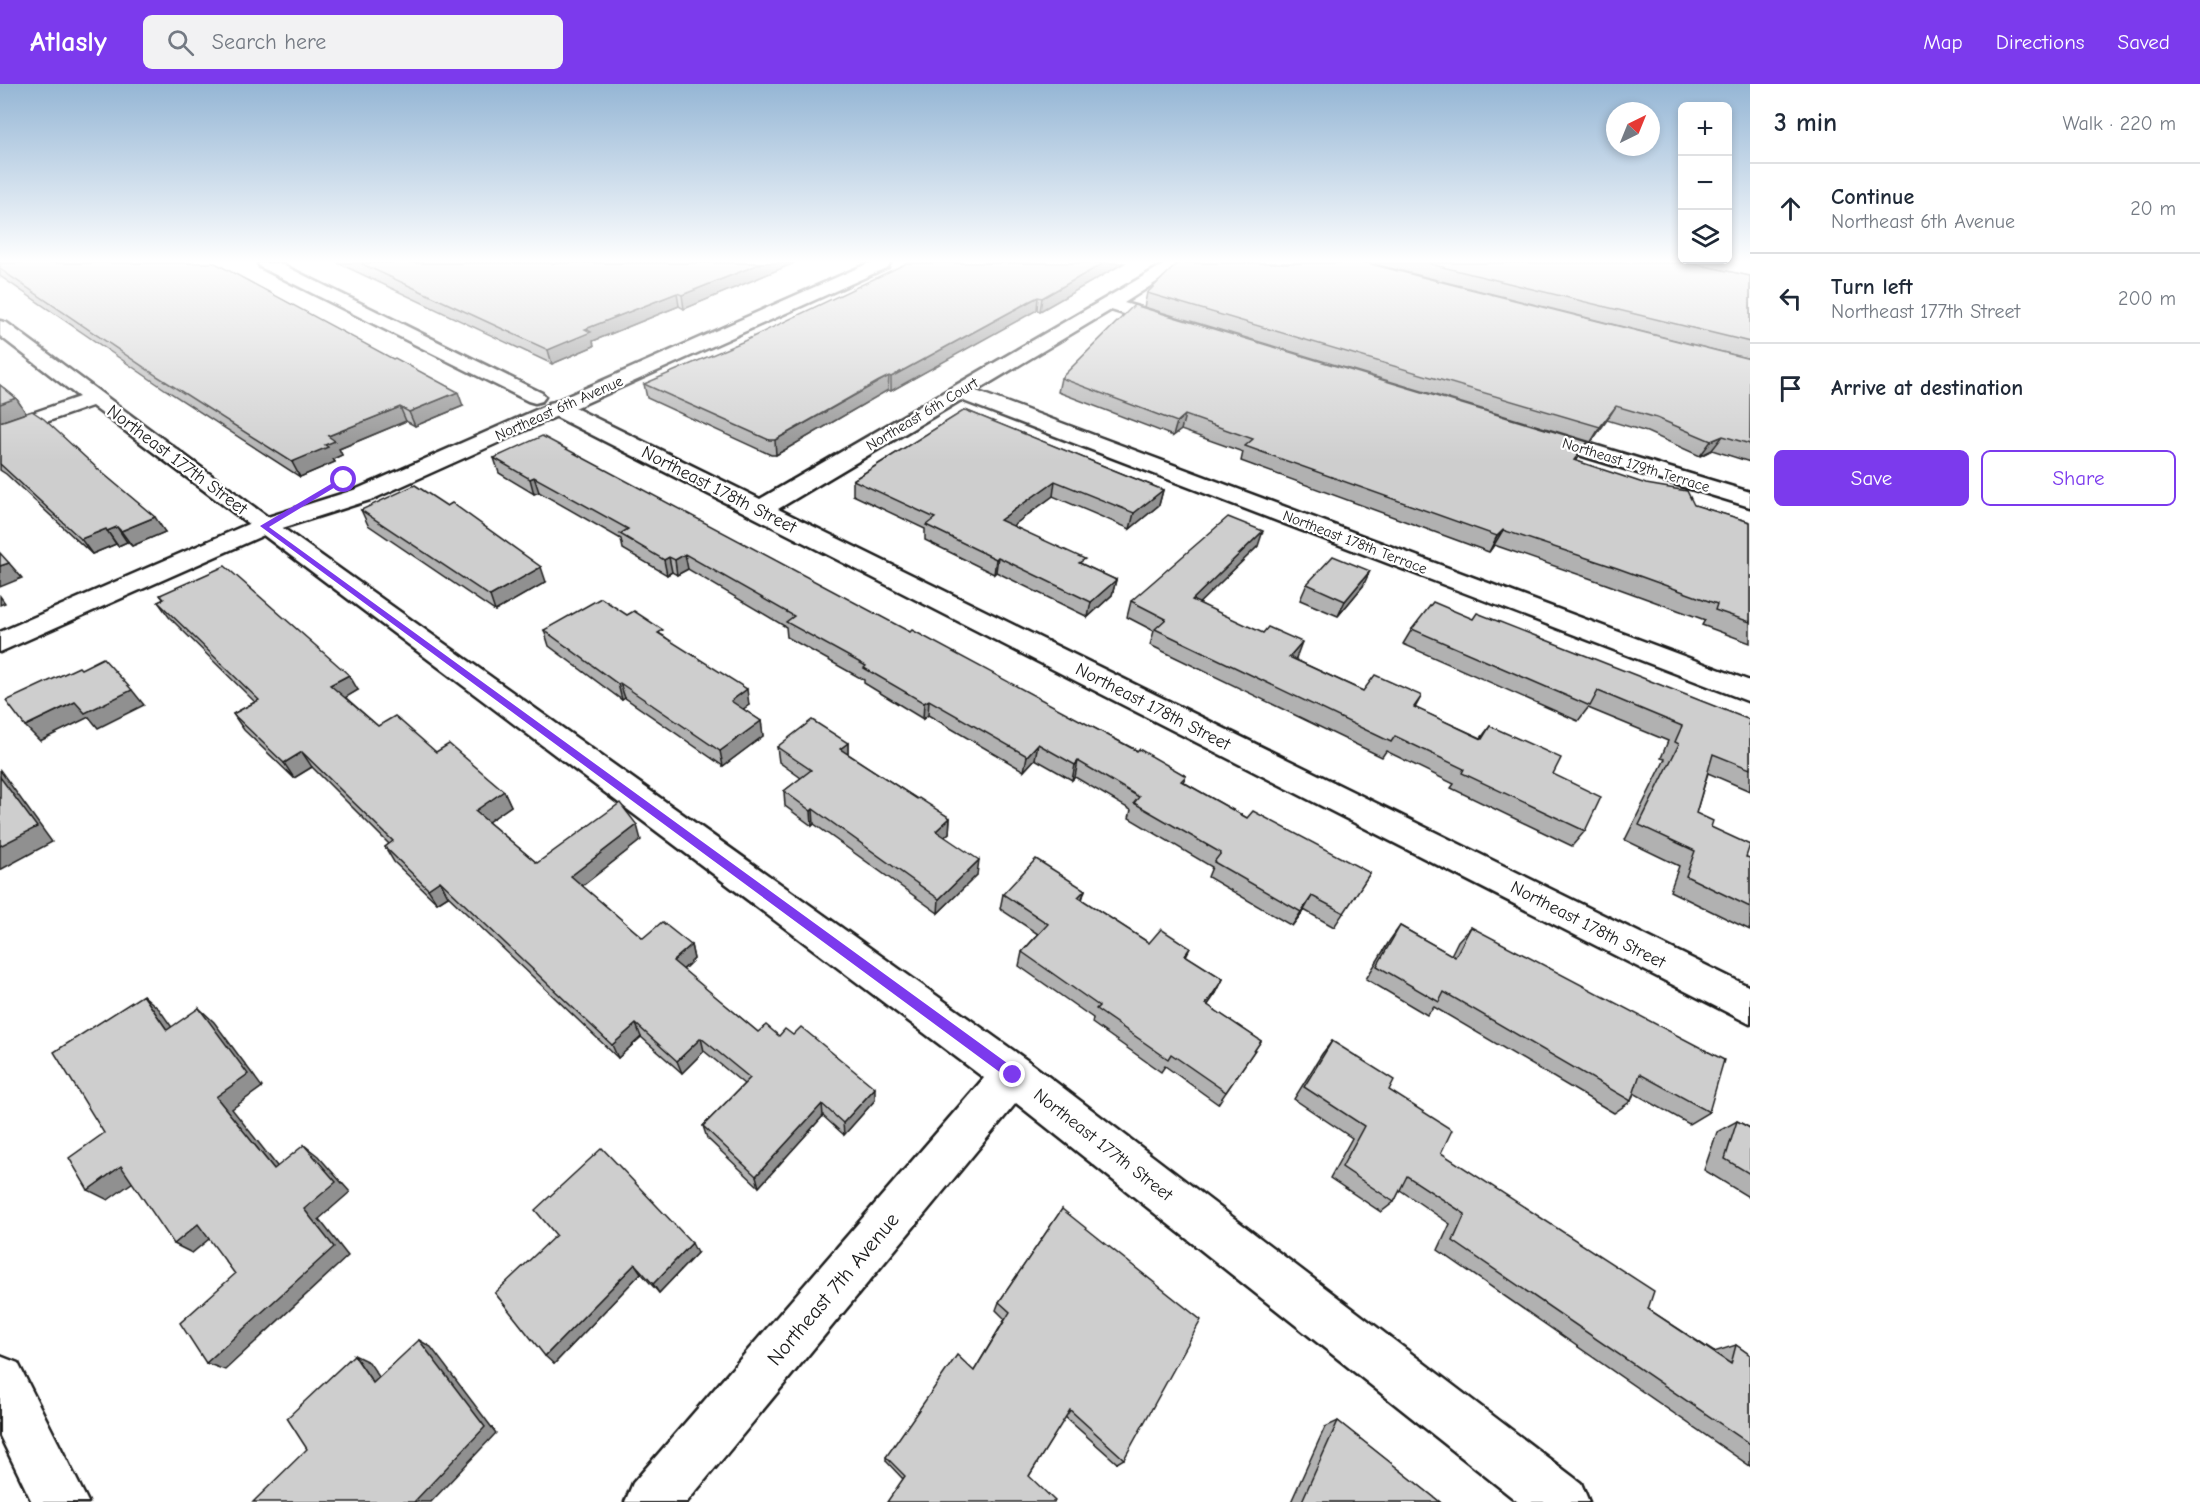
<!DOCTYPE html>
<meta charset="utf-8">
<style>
body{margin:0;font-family:"Comic Neue",sans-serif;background:#f2f2f3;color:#1f2937}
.controls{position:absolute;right:18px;top:18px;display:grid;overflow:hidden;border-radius:9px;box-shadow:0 3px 9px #0003}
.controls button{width:54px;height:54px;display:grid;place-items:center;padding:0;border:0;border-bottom:2px solid #e0e1e3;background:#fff;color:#1f2937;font:30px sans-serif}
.compass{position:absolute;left:1606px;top:18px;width:54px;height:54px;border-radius:50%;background:#fff;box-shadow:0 3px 9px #0003;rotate:43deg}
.stop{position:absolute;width:18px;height:18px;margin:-14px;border:4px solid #7c3aed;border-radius:50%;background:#fff}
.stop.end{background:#7c3aed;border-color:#fff;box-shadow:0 2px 6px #0008}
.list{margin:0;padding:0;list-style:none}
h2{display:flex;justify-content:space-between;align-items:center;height:78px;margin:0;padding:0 24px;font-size:26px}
h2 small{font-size:20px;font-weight:400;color:#747a83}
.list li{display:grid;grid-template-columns:39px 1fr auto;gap:18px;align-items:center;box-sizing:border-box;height:90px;padding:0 24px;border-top:2px solid #e0e1e3}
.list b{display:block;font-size:22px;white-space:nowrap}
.list p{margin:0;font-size:20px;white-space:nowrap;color:#747a83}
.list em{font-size:20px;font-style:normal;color:#747a83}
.actions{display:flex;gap:12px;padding:18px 24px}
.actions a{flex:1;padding:14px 0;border:2px solid #7c3aed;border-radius:9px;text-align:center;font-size:21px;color:#7c3aed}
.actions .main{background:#7c3aed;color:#fff}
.icon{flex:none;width:33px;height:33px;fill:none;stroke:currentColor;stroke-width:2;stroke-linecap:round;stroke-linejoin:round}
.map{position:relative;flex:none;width:1750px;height:1418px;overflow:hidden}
header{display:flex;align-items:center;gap:36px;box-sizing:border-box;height:84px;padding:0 30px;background:#7c3aed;color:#fff}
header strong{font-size:28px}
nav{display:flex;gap:33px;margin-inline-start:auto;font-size:21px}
.search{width:420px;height:54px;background:#f2f2f3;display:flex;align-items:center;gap:15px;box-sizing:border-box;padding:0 21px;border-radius:9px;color:#747a83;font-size:22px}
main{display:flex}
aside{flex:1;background:#fff}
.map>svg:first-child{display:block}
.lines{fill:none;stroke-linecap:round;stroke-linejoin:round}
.street-casing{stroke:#1c1c1c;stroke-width:5}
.secondary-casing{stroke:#1c1c1c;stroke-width:5}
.street{fill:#fff;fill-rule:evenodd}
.secondary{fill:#fff;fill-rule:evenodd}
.wall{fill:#b1b1b1;stroke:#1c1c1c;stroke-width:1.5}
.shaded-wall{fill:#909090;stroke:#1c1c1c;stroke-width:1.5}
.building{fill:#cecece;stroke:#1c1c1c;stroke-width:1.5}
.route{fill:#7c3aed}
.labels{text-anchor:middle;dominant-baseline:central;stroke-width:4.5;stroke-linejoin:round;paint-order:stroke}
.far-street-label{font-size:15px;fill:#1c1c1c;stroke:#fff}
.street-label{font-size:18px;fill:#1c1c1c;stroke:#fff}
.near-street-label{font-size:21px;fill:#1c1c1c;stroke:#fff}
</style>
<header>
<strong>Atlasly</strong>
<div class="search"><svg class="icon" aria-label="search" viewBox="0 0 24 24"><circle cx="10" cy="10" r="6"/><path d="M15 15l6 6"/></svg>Search here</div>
<nav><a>Map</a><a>Directions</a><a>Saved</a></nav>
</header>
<main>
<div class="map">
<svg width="1750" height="1418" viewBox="0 0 1750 1418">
<rect width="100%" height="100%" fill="#fff"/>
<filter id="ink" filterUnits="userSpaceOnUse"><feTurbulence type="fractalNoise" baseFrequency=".0167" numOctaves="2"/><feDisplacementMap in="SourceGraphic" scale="12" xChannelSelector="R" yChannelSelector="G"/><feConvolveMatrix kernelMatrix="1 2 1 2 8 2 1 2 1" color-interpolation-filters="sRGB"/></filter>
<g filter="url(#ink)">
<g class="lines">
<g class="street-casing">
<g id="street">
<polygon points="258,179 279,179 542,309 545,313 542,317 535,319 528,317 260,183"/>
<polygon points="1166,179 1186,179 1124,219 1180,235 1182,239 1180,243 1173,245 1111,226 976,307 1750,597 1750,618 961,316 778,425 1750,903 1750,940 549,329 546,324 549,319 557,318 565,319 760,415"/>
<polygon points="0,237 7,239 273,437 1028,977 1581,1399 1589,1418 1518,1418 1016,1019 687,1418 625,1418 633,1399 984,994 92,322 0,354 0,340 79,313 0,252"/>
<polygon points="1541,345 1750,408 1750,423 1533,357 1530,352 1533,347"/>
<polygon points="0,1272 18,1279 88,1418 32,1418 0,1352"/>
</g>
</g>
<g class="secondary-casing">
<polygon id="secondary" points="869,179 890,179 888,183 373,415 273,447 0,568 0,548 255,437 357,405"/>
</g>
<use href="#street" class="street"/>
<use href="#secondary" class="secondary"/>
</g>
<g class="wall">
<polygon points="0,179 463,322 415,342 406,337 339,365 342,371 333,375 335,378 300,393 166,306 0,192"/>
<polygon points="338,179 794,179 684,225 679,222 593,257 594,262 552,280"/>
<polygon points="1124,179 1040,227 1037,226 1028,230 891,307 888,306 879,311 776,371 771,371 647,314 644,300"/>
<polygon points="1370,179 1691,179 1750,192 1750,275"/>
<polygon points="1147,209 1750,275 1750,378 1712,366 1700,372 1647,348 1607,336 1591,358 1144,223"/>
<polygon points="1061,294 1588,358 1576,377 1694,421 1750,438 1750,559 1702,541 1705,536 1606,500 1494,461 1489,468 1241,377 1243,368 1181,346 1173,352 1058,308"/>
<polygon points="0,301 16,314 26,329 12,334 165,448 132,462 127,458 118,462 116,460 92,470 6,390 0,386"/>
<polygon points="965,326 1163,406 1159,421 1130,445 1053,412 1012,442 1084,481 1116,496 1112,511 1088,533 996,488 994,490 925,456 925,445 853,411 853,396"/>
<polygon points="494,374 910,548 1186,692 1183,698 1247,734 1370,789 1334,843 1304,826 1292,842 1208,793 1212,783 1129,734 1131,726 1075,693 1072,696 1035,675 1024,687 928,631 923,635 864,599 864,596 787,553 786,543 688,485 677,491 672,488 667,491 623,465 621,455 539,408 534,410 499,389"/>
<polygon points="361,426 546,498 495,527 368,441"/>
<polygon points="1258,462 1199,519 1296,574 1294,575 1363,607 1421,613 1415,624 1481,654 1490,642 1553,690 1585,747 1572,762 1451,704 1454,700 1386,667 1382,673 1150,561 1154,547 1127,533 1131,517"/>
<polygon points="1307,500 1363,502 1338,532 1300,516"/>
<polygon points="160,511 358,606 345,613 378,642 436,668 504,707 511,722 488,738 537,779 641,756 582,802 643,854 691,861 694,875 683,886 758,948 779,952 793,951 875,1016 844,1051 823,1032 759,1103 707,1054 703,1042 744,1000 704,967 682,989 641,953 618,974 448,812 437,819 394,778 385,763 389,760 312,683 294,694 244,646 233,630 255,618 169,533 158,518 164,516"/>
<polygon points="627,531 664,552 749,621 743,625 761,637 763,652 723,682 625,614 622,616 549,562 544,546"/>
<polygon points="1473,535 1750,641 1750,707 1708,689 1696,729 1711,743 1746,773 1750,774 1750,846 1670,807 1679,782 1625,756 1665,675 1661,674 1668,657 1588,624 1578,637 1403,560 1412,545"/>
<polygon points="848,659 848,670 917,715 950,734 949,749 944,753 977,791 938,829 814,740 812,742 785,722 784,707 801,694 779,678 777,663"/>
<polygon points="1085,806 1082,816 1149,859 1190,864 1186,872 1223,895 1216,909 1207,921 1261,957 1218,1020 1165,982 1161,988 1092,939 1093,934 1019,882 1022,868 1038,850 1000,825 1003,810"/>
<polygon points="1400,842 1451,871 1458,857 1471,843 1709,1028 1689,1040 1634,1009 1631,1017 1614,1029 1434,923 1427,931 1366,895 1390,856"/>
<polygon points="1332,957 1389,1006 1441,1069 1648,1225 1714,1268 1736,1261 1750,1271 1750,1382 1438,1166 1450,1140 1400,1106 1394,1118 1381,1128 1330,1094 1352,1054 1294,1015 1322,970"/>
<polygon points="1737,1037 1750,1044 1750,1114 1704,1086 1717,1048"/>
<polygon points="1062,1125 1124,1375 1117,1379 1065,1333 1029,1392 903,1395 886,1377 886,1373 974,1287 1005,1235 996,1226 999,1218"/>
<polygon points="697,1169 659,1209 641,1189 554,1280 495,1209"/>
<polygon points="1338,1337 1440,1418 1291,1418 1325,1343"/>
</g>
<g class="shaded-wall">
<polygon points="762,179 794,179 684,225 682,211"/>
<polygon points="1104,179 1124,179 1040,227 1042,214"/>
<polygon points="677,209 679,222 593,257 594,262 552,280 548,266 585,245"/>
<polygon points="1038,213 1037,226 891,307 891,293"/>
<polygon points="889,292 888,306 776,371 775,356"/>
<polygon points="458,308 463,322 415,342 409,328"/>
<polygon points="16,314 26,329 0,338 0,320"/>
<polygon points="1616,322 1607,336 1591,358 1600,343"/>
<polygon points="400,323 406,337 339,365 342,371 333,375 335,378 300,393 292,378 325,361 328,352"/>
<polygon points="1185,331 1181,346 1173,352 1177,338"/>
<polygon points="1723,352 1712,366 1700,372 1711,357"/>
<polygon points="1588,358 1579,373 1565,391 1574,376"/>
<polygon points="534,393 539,408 534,410 530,395"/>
<polygon points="1055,397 1053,412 999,452 1000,436"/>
<polygon points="1163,406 1159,421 1130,445 1134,429"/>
<polygon points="155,433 165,448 132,462 121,447"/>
<polygon points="117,443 127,458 118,462 107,447"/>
<polygon points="106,445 116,460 92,470 81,455"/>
<polygon points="1503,446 1494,461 1489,468 1497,452"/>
<polygon points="1263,447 1258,462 1187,531 1192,516"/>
<polygon points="685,470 688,485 677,491 675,476"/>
<polygon points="669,473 672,488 667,491 664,476"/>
<polygon points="998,473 996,488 994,490 996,475"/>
<polygon points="9,479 22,494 0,503 0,482"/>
<polygon points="541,483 546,498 495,527 490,512"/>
<polygon points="1370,487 1363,502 1338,532 1345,517"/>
<polygon points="1116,496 1112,511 1088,533 1091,518"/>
<polygon points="0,512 5,519 0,521"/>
<polygon points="1302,558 1296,574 1283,589 1289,573"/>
<polygon points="349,591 358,606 340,617 330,601"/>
<polygon points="620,599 625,614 622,616 618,600"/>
<polygon points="747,605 749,621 733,632 731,617"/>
<polygon points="132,606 144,621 98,644 89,633 40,657 25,642 75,618"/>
<polygon points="929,616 928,631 923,635 924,619"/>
<polygon points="761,637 763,652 723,682 720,667"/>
<polygon points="848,659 848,675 840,665"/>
<polygon points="1038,660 1035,675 1024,687 1027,672"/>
<polygon points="302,668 312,683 294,694 284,679"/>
<polygon points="1078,677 1075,693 1072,696 1075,681"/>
<polygon points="0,686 52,758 0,786"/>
<polygon points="504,707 511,722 482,742 475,727"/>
<polygon points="813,725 814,740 812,742 811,727"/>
<polygon points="950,734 949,749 935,762 936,747"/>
<polygon points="637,741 641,756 577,806 571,792"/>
<polygon points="979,776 977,791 938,829 939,815"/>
<polygon points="440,797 448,812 437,819 428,805"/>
<polygon points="1085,806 1080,820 1078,813"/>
<polygon points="1312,812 1304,826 1292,842 1301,828"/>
<polygon points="691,861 694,875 677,891 673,877"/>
<polygon points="1223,895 1216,909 1199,934 1206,920"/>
<polygon points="143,911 159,925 183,959 167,946"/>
<polygon points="199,924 214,938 262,1003 232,1025 288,1096 274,1085 216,1013"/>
<polygon points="636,940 641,953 618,974 612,961"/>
<polygon points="701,954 704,967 682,989 677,977"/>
<polygon points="875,1004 875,1016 844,1051 843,1039"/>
<polygon points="822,1020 823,1032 759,1103 756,1092"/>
<polygon points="304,1061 318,1072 350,1108 319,1135 348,1172 225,1286 206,1279 304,1125"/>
<polygon points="121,1082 140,1093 108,1116 88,1106"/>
<polygon points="198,1140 215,1150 192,1169 174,1160"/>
<polygon points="692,1159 697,1169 659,1209 653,1200"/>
<polygon points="635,1180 641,1189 554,1280 545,1272"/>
<polygon points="419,1256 431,1263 496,1349 431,1418 414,1418"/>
<polygon points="354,1271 369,1278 388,1306 373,1299"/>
</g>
<g class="building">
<polygon points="0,179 215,179 393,275 395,274 458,308 409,328 400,323 328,352 335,357 325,361 328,363 292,378 157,292 0,185"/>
<polygon points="360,179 762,179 682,211 677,209 585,245 591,248 548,266"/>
<polygon points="907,179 1104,179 1042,214 1038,213 1030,217 891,293 889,292 879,297 775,356 769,356 644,300 742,258"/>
<polygon points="1178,179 1366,179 1750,275 1750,360 1723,352 1711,357 1657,334 1616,322 1600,343 1147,209"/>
<polygon points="1426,179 1691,179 1750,192 1750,258"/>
<polygon points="1134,221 1588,358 1574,376 1646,400 1687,407 1694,421 1750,438 1750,538 1715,526 1717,520 1617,484 1503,446 1497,452 1245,362 1253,355 1185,331 1177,338 1061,294"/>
<polygon points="0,301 16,314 0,320"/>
<polygon points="965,326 1163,406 1134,429 1055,397 1000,436 1085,475 1079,479 1116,496 1091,518 998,473 996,475 926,441 935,434 853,396"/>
<polygon points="32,327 44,335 99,386 155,433 121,447 117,443 107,447 106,445 81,455 0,380 0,338"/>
<polygon points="542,352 910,548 912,546 1137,667 1139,665 1186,692 1181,697 1247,734 1253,727 1370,789 1344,829 1312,812 1301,828 1214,778 1221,769 1134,719 1139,713 1078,677 1075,681 1038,660 1027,672 929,616 924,619 864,584 866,582 786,538 794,532 685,470 675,476 669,473 664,476 620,450 628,445 534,393 530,395 494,374"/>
<polygon points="415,401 447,422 452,419 541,483 490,512 361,426"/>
<polygon points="1228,433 1263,447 1192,516 1263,549 1268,543 1302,558 1289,573 1363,607 1375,591 1420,611 1421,613 1414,623 1482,655 1490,642 1561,674 1553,690 1601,713 1585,747 1462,689 1464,685 1395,652 1391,658 1155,545 1166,535 1131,517"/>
<polygon points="0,469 9,479 0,482"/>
<polygon points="1333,472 1370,487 1345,517 1307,500"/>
<polygon points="225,482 349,591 330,601 378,642 395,632 436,668 449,660 504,707 475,727 537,779 620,719 637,741 571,792 643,854 662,838 691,861 673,877 758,948 766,941 779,952 785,945 793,951 801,943 875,1004 843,1039 822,1020 756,1092 703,1042 750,994 701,954 677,977 636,940 612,961 440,797 428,805 385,763 393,757 302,668 284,679 233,630 259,616 158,518 164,515 160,511"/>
<polygon points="601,514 627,531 634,527 663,546 658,549 747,605 731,617 761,637 720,667 620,599 618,600 544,546"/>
<polygon points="1433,518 1473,535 1477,529 1750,636 1748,641 1750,641 1750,685 1713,670 1696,729 1713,737 1711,743 1750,761 1746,773 1750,774 1750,823 1686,792 1695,767 1639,741 1679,660 1675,658 1682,642 1598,607 1590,622 1412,545"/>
<polygon points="103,574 132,606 85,629 75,618 25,642 6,617 79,583 81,585"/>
<polygon points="812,636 848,659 840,665 917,715 919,714 950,734 936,747 979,776 939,815 813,725 811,727 784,707 811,686 777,663"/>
<polygon points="0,693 37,743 0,762"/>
<polygon points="1036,775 1085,806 1078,813 1149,859 1161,845 1190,864 1185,871 1223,895 1206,920 1261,957 1226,1008 1171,970 1168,975 1096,925 1099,922 1022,868 1048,840 1003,810"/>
<polygon points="1400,842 1455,873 1471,843 1724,976 1709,1028 1640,990 1631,1017 1444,908 1439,918 1377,882"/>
<polygon points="143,911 167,946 199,924 248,990 216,1013 274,1085 304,1061 336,1098 304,1125 334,1163 206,1279 180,1239 235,1190 198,1140 174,1160 121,1082 88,1106 69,1074 104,1049 54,968"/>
<polygon points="1332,957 1394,996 1389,1006 1452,1046 1441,1069 1654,1207 1648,1225 1731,1280 1736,1261 1750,1271 1750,1360 1453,1157 1465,1130 1407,1092 1394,1118 1342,1083 1364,1042 1304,1003"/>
<polygon points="1737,1037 1750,1044 1750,1090 1725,1075"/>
<polygon points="602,1064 692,1159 653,1200 635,1180 545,1272 495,1209 556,1151 535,1126"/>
<polygon points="1062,1125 1201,1236 1124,1375 1070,1326 1029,1392 1055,1417 1054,1418 887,1418 905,1392 886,1373 957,1271 974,1287 1010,1228 999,1218"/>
<polygon points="419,1256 485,1343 414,1418 253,1418 307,1365 287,1334 354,1271 373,1299"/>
<polygon points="1338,1337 1440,1418 1303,1418 1302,1417"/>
</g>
</g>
<linearGradient id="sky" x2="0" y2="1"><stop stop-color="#95b6d5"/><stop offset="0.47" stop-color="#fff"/><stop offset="1" stop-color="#fff" stop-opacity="0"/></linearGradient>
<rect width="1750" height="377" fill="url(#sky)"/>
<polygon class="route" points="341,394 347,396 269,443 1018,987 1018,995 1009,995 260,442"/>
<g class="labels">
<g class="far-street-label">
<text transform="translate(559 324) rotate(-24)">Northeast 6th Avenue</text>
<text transform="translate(922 330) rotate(-31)">Northeast 6th Court</text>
<text transform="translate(1636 381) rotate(17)">Northeast 179th Terrace</text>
<text transform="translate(1355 458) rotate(21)">Northeast 178th Terrace</text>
</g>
<g class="street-label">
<text transform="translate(177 376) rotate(37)">Northeast 177th Street</text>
<text transform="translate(719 406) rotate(27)">Northeast 178th Street</text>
<text transform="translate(1153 623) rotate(27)">Northeast 178th Street</text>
<text transform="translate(1588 841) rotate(27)">Northeast 178th Street</text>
<text transform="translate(1103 1061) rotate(38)">Northeast 177th Street</text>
</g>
<g class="near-street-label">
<text transform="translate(833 1205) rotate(-50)">Northeast 7th Avenue</text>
</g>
</g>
</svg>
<div class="controls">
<button>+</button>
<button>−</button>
<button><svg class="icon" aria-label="layers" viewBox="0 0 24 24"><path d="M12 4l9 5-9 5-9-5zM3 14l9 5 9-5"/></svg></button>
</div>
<svg class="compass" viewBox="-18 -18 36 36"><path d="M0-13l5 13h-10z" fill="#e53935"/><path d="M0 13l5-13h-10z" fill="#747a83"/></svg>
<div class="stop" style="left:344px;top:396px"></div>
<div class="stop end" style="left:1013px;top:991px"></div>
</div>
<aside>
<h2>3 min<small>Walk · 220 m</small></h2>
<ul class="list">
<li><svg class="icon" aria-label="ahead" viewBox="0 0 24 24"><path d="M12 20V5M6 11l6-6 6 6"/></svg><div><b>Continue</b><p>Northeast 6th Avenue</p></div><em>20 m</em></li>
<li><svg class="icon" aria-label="left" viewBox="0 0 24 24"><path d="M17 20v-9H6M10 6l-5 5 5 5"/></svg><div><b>Turn left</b><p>Northeast 177th Street</p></div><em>200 m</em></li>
<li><svg class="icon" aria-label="arrive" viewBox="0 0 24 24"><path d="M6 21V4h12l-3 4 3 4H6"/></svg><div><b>Arrive at destination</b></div></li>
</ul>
<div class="actions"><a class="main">Save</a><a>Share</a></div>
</aside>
</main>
